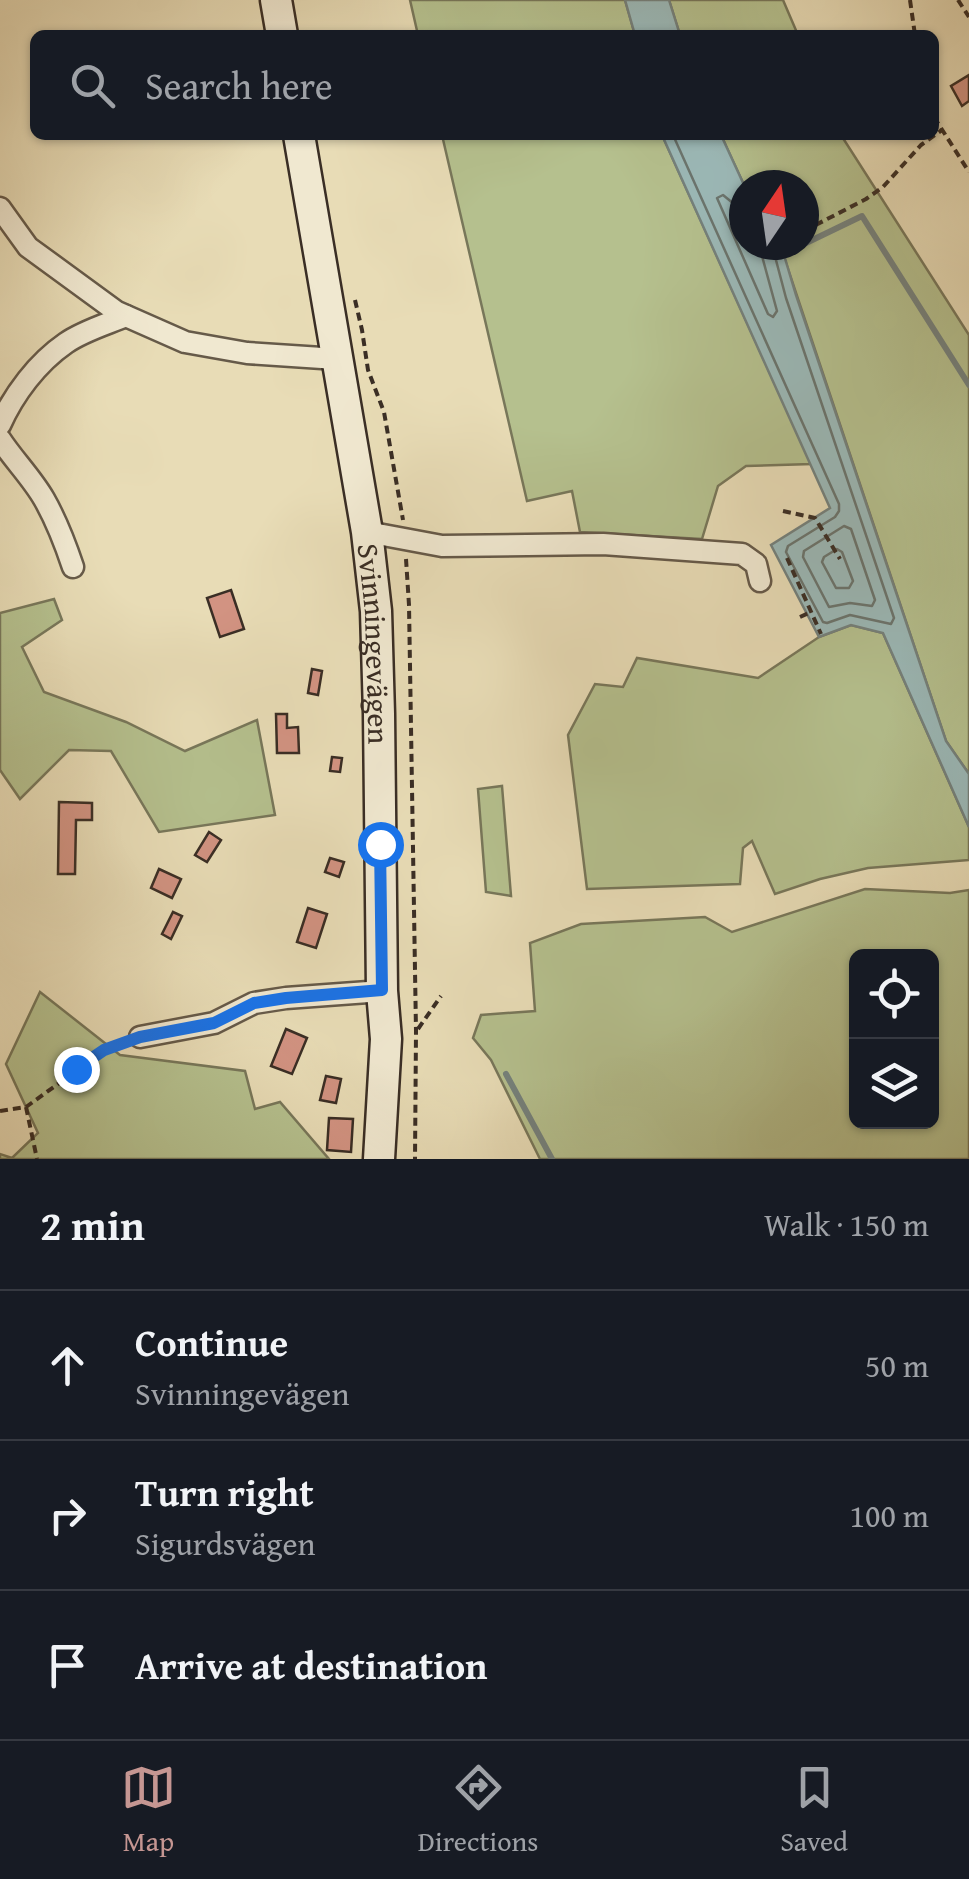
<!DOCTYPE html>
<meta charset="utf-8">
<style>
body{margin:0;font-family:"Gentium Book Plus",serif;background:#242831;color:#f1f3f6}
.controls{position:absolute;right:30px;bottom:30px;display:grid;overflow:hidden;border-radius:15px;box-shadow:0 2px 8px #0004}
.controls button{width:90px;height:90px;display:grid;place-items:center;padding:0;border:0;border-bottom:2px solid #363941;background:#171b24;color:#f1f3f6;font:50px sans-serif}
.compass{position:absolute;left:729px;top:170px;width:90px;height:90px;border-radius:50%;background:#171b24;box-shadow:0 2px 8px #0004;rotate:13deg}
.stop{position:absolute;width:30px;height:30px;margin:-22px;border:8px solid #1a73e8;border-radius:50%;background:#fff}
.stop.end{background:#1a73e8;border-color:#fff;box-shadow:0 2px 10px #0008}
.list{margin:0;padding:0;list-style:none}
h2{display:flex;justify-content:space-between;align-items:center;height:130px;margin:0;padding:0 40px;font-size:42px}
h2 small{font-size:32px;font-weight:400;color:#9ea1a6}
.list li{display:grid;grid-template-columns:65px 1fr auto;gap:30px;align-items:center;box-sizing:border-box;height:150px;padding:0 40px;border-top:2px solid #363941}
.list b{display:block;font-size:38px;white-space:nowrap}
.list p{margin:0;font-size:32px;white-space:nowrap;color:#9ea1a6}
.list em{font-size:32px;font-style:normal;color:#9ea1a6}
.icon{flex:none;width:55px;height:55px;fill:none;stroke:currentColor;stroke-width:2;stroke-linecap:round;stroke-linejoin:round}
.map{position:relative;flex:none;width:969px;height:1159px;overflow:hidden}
.search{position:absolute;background:#171b24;box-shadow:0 2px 8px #0004;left:30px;right:30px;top:30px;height:110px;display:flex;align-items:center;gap:25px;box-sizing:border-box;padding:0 35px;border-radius:15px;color:#9ea1a6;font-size:38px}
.sheet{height:580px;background:#171b24}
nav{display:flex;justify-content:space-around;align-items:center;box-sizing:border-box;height:140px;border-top:2px solid #363941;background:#171b24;font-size:28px;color:#9ea1a6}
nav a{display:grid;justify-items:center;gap:5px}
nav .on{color:#c59692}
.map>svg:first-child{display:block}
.green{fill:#b5c08e;stroke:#78775a;stroke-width:2.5;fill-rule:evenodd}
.water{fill:#9bb9b8;stroke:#74817d;stroke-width:2.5}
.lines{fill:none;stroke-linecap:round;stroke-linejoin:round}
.shore{stroke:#6a746e;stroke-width:2.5}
.stream{stroke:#74817d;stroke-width:6}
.building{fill:#d29382;stroke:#3a2e25;stroke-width:2.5}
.minor-casing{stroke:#665a49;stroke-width:25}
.secondary-casing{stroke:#3a2e25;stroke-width:35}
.path{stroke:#3a2e25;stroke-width:4;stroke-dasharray:8 5;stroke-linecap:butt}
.minor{stroke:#f0e8d0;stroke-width:20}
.secondary{stroke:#f0e8d0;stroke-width:30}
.route{stroke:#1a73e8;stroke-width:12}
.labels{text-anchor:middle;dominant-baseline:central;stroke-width:8;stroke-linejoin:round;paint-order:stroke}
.street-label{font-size:30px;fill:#3a2e25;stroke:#f0e8d0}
</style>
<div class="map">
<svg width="969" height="1159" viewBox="0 0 969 1159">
<rect width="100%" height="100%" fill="#e8dcb6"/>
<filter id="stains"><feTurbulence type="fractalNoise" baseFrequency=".002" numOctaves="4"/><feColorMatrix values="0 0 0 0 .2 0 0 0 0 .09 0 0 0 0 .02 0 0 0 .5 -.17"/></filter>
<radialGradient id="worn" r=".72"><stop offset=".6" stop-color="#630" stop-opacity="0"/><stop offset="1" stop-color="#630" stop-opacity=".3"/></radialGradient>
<g class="green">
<polygon points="410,0 625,0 635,35 418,35"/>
<polygon points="669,0 783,0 798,35 680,35"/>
<polygon points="442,135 662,135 811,464 746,466 718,486 702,539 580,532 572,491 527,501"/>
<polygon points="721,135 841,135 969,335 969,774 946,741 783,254 781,245 804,245 804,185 744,185"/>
<polygon points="54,599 62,620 22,647 44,692 126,722 185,751 257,720 275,815 159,832 111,751 69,750 20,799 0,770 0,613"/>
<polygon points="851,625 883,633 969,827 969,860 868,868 820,879 775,894 752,841 743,848 740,884 587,889 568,735 595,684 623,687 637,658 758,678 819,637"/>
<polygon points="502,786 511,896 486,892 478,789"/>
<path d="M 865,889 L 950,893 L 969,890 L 969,1159 L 540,1159 L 491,1060 L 473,1038 L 481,1015 L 535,1011 L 530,943 L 581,924 L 705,917 L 732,932 ZM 856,956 L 932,956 L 932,1122 L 856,1122 Z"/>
<polygon points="40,992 120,1055 245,1071 255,1109 280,1102 329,1159 0,1159 0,1154 12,1158 38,1133 6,1064"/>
</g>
<g class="water">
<polygon points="625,0 669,0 680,35 635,35"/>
<polygon points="662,135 721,135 744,185 744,245 781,245 796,295 946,741 969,774 969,827 883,633 851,625 819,637 771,545 830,508"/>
</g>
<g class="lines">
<g class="shore">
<polyline points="673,135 839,504 839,511 835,517 788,546 786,552 823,622 827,623 850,615 891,624 894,618 786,298 772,245"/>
<polyline points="744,207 734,204 723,195 717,198 768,314 773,317 777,311 759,245"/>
<polygon points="844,526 851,529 875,600 872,606 850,603 829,607 803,557 804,551"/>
<polygon points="837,549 842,552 853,581 849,588 836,588 822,562 824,557"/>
</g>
<g class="stream">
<polyline points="804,244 862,216 969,385"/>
<polyline points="783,254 802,245"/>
<polyline points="506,1074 552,1159"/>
</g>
</g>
<g class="building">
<polygon points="969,75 969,101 962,106 951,86"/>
<polygon points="231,590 244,629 220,637 207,598"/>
<polygon points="312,669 322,671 318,695 308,693"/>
<polygon points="276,714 287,714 287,728 298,727 299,753 277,753"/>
<polygon points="332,757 342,758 340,772 330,771"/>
<polygon points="59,802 92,803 92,820 76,820 75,874 58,874"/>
<polygon points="209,832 221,840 207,862 195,855"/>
<polygon points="330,858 344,862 339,877 325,872"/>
<polygon points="159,869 181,879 172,898 151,888"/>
<polygon points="308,908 327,914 316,948 297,942"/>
<polygon points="173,912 182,916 171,939 162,934"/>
<polygon points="286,1029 307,1038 292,1074 271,1066"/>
<polygon points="326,1076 341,1079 336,1103 320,1100"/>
<polygon points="329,1118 353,1119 351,1152 327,1150"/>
</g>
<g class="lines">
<g class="minor-casing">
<g id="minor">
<polyline points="0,208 28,247 117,312 185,342 247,353 337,359"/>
<path d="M 0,425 C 14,394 37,363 66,343 C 83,331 107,324 126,316"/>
<path d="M 0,439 C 13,459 32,478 44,499 C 56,520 65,543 73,567"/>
<polyline points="367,532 442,546 603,544 742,554 756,564 760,581"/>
<polyline points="140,1037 214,1023 254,1003 286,998 382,991"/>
</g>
</g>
<g class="secondary-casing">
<g id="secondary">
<polyline points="276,0 282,35"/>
<path id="s1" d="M 299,135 L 367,532 L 376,611 L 379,714 L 382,991 L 386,1039 L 379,1159"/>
</g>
</g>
<g class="path">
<polyline points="910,0 915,35"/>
<polyline points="958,0 969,17"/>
<polyline points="934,117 969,172"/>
<polyline points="804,231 866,199 883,187 921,145 942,130"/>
<polyline points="355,300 362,330 368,370 384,412 403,520"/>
<polyline points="783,511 815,518 840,559"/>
<polyline points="787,558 821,634"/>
<polyline points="406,559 409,605 416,1031 415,1159"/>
<polyline points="800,617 811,612"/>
<polyline points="418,1029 441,996"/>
<polyline points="26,1107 37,1159"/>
<polyline points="0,1111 26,1107 105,1050 121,1044"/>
</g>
<use href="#minor" class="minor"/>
<use href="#secondary" class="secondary"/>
</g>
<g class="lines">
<polyline class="route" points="76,1069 104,1050 140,1037 214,1023 254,1003 286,998 382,990 380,844"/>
</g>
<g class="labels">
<g class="street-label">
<text stroke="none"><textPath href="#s1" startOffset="515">Svinningevägen</textPath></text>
</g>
</g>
<rect width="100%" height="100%" filter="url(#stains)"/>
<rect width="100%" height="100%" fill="url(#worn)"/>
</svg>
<div class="controls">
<button><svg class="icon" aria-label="locate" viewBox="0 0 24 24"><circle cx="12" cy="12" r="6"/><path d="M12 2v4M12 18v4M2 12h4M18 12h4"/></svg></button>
<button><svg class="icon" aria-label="layers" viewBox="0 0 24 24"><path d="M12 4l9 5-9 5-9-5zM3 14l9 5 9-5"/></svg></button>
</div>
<svg class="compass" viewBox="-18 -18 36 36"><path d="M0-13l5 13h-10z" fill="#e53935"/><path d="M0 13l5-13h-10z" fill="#9ea1a6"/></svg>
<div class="stop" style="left:380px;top:844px"></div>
<div class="stop end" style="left:76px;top:1069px"></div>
<div class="search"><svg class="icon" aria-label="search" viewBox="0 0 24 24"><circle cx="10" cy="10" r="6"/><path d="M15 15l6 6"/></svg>Search here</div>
</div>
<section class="sheet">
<h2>2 min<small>Walk · 150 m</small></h2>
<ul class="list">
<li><svg class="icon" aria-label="ahead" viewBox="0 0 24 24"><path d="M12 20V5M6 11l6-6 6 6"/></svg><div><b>Continue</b><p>Svinningevägen</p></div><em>50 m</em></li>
<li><svg class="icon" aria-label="right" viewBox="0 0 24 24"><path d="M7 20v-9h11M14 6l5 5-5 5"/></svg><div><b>Turn right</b><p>Sigurdsvägen</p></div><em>100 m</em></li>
<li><svg class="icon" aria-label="arrive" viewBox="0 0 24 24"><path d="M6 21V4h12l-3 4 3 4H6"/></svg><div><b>Arrive at destination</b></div></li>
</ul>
</section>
<nav>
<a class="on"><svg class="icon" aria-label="map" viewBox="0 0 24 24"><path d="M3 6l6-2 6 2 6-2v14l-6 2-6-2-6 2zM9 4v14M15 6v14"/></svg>Map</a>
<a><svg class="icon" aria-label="directions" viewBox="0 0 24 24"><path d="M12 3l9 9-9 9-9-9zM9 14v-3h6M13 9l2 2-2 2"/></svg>Directions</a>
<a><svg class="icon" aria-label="saved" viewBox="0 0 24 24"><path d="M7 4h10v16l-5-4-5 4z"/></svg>Saved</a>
</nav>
